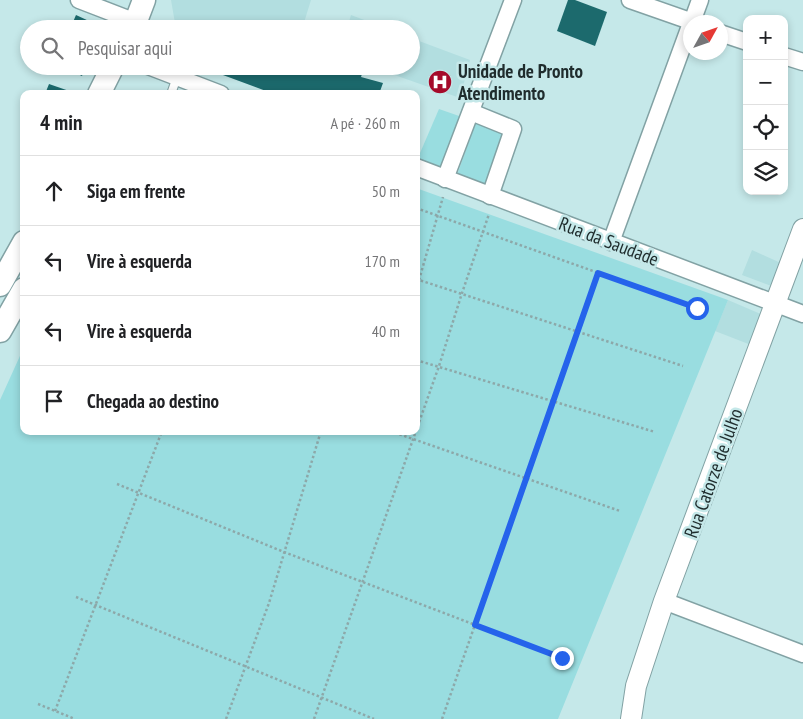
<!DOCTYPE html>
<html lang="pt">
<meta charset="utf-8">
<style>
body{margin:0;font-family:"PT Sans Narrow",sans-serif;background:#f2f2f2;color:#202124}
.controls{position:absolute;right:15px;top:15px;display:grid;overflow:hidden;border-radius:10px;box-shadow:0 2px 8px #0003}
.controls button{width:45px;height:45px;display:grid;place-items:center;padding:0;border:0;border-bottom:1px solid #e0e0e0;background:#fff;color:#202124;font:25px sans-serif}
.compass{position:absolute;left:683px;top:15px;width:45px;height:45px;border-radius:50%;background:#fff;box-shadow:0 2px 8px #0003;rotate:50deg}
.stop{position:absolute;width:15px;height:15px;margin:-11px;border:4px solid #2563eb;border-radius:50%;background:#fff}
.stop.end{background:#2563eb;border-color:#fff;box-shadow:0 1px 5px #0008}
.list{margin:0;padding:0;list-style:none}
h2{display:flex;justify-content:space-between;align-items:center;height:65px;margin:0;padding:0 20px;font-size:21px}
h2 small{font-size:16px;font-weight:400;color:#757577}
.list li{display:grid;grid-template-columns:32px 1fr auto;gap:15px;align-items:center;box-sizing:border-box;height:70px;padding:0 20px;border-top:1px solid #e0e0e0}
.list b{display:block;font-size:19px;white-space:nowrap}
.list em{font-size:16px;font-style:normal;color:#757577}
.icon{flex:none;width:28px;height:28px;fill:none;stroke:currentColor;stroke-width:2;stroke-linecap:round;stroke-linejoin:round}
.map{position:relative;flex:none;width:803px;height:719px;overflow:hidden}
.search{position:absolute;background:#fff;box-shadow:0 2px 8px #0003;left:20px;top:20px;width:400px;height:55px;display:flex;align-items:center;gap:12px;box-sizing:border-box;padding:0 18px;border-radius:28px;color:#757577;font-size:19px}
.panel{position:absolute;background:#fff;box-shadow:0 2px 8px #0003;left:20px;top:90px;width:400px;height:345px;border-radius:10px}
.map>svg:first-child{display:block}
.built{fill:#b2dee0}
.green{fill:#99dde0}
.building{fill:#1c6a6d}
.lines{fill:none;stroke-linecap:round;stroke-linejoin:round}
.service-casing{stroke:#82a2a4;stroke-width:10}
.minor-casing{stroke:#82a2a4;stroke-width:19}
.tertiary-casing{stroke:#82a2a4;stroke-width:22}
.secondary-casing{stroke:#82a2a4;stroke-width:25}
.path{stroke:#8da8a9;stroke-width:2.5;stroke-dasharray:2.5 2.5;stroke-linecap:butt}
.service{stroke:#fff;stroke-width:8}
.minor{stroke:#fff;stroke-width:16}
.tertiary{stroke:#fff;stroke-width:20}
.secondary{stroke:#fff;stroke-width:22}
.route{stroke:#2563eb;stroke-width:6}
.labels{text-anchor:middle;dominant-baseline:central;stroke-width:5;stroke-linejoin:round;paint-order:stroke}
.poi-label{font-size:19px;font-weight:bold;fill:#1f2c2d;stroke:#c5e8e9;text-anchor:start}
.street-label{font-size:19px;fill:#1f2c2d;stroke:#c5e8e9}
</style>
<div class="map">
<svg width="803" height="719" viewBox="0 0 803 719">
<rect width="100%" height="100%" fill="#c5e8e9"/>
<g class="built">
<polygon points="171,0 311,0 302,29 224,29 175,23"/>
<polygon points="351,15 388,29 347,29"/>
<polygon points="411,38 470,60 460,98 369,66 411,66"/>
<polygon points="752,250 783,264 774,287 742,275"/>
<polygon points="728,300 763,315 751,345 715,331"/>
</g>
<g class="green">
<polygon points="439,109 462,117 441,170 417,160"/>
<polygon points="476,122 503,132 485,186 457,175"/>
<polygon points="416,188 728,300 558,719 0,719 0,400 24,347 24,431 416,431"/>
</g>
<g class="building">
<polygon points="568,0 575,0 607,12 595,46 557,31"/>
<polygon points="76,15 102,27 101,29 70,29"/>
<polygon points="60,66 86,66 82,76"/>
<polygon points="205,66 360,66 364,68 361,77 383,83 379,94 274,94 204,68"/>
<polygon points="49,84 75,93 75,94 45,94"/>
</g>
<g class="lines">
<g class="service-casing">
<polyline id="service" points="171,94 177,77"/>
</g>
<g class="minor-casing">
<g id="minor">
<polyline points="79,0 136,22"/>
<polyline points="630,0 693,22"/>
<polyline points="692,22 700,0"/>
<polyline points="720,33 747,42"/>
<polyline points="784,56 803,62"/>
<polyline points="148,66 221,94"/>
<polyline points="471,112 513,129 490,196"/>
<polyline points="416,167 803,314"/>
<polyline points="445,179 513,0"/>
<polyline points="611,242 690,26"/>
<polyline points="664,601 803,654"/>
</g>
</g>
<g class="tertiary-casing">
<polyline id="tertiary" points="631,719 636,686 664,601 803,229"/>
</g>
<g class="secondary-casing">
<g id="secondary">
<polyline points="133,29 144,0"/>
<polyline points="99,94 113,66"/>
<polyline points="0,285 24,242"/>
<polyline points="0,331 24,289"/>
</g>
</g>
<g class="path">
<polyline points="416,208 697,308"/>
<polyline points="416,279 683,366"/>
<polyline points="419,280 443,197"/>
<polyline points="416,360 655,432"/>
<polyline points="390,431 620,511"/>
<polyline points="117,484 284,552 562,658"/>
<polyline points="76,597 374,719"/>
<polyline points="38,704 75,719"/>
<polyline points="55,711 162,431"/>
<polyline points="226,719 269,603 321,431"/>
<polyline points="314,719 439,366 462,293 489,214"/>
<polyline points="442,719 598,273"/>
</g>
<use href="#service" class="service"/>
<use href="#minor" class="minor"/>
<use href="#tertiary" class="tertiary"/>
<use href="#secondary" class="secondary"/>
</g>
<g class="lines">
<polyline class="route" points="562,658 475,625 598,273 697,308"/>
</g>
<defs>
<g id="hospital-disc" transform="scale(1.25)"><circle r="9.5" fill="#a50a2a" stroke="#c5e8e9"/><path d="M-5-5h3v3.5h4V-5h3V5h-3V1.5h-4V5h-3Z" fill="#fff"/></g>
</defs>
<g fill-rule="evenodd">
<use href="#hospital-disc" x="440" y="82"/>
</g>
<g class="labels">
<g class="poi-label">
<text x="458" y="71">Unidade de Pronto<tspan x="458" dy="22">Atendimento</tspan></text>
</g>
<g class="street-label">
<text transform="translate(609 241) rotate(21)">Rua da Saudade</text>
<text transform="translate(713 473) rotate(-70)">Rua Catorze de Julho</text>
</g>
</g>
</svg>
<div class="controls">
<button>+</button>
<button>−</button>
<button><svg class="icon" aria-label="locate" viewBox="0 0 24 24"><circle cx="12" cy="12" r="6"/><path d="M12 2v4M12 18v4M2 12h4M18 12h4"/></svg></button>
<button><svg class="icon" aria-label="layers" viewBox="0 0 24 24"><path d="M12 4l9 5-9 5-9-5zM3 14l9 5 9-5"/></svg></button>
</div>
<svg class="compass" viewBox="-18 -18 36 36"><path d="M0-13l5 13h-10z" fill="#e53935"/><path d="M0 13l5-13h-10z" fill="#757577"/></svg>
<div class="stop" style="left:697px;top:308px"></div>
<div class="stop end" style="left:562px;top:658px"></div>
<div class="search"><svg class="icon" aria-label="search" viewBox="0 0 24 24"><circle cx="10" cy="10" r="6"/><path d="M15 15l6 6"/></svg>Pesquisar aqui</div>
<section class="panel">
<h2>4 min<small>A pé · 260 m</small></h2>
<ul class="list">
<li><svg class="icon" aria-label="ahead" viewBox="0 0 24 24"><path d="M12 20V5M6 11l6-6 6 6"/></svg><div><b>Siga em frente</b></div><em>50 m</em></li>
<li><svg class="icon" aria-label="left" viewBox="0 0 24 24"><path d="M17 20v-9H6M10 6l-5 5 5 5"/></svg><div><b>Vire à esquerda</b></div><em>170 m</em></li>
<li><svg class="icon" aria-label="left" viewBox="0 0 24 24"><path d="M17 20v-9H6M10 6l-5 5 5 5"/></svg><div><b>Vire à esquerda</b></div><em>40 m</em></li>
<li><svg class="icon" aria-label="arrive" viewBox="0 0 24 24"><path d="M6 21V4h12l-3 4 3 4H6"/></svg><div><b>Chegada ao destino</b></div></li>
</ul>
</section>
</div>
